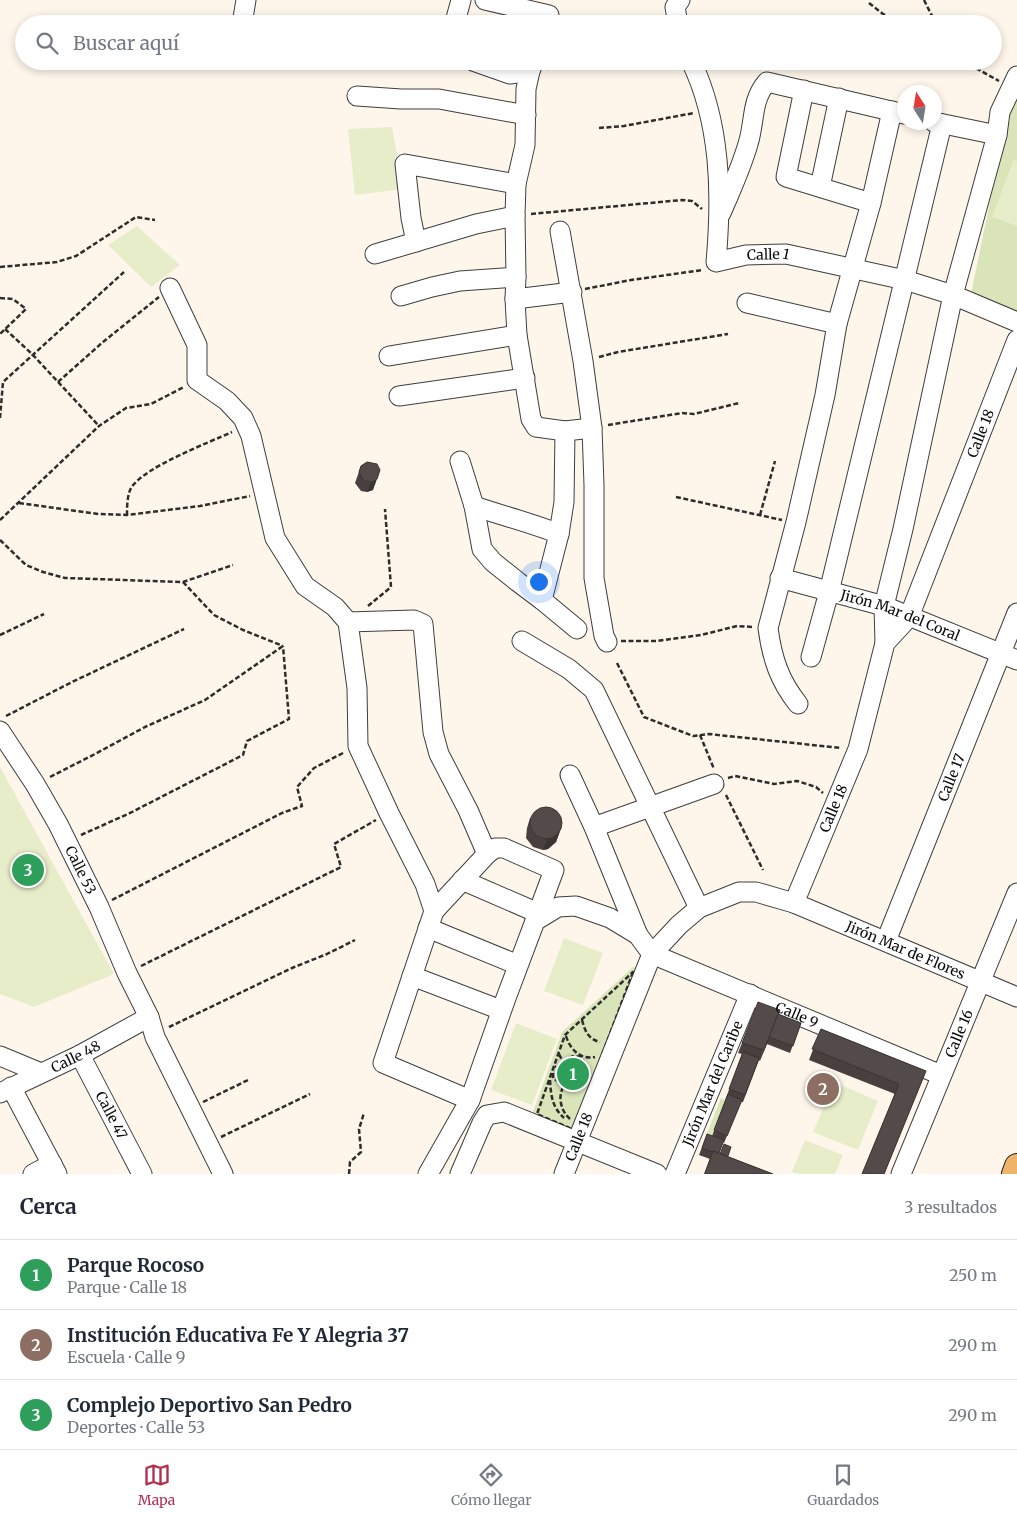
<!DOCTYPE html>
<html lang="es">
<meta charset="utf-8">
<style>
body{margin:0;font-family:Merriweather,serif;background:#f6f6f7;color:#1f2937}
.compass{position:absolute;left:897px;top:85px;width:45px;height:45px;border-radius:50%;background:#fff;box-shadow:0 2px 8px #0003;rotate:348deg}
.you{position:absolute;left:538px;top:581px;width:18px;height:18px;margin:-12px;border:4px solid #fff;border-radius:50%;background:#1a73e8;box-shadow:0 0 0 8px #1a73e833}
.badge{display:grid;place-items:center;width:32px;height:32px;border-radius:50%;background:#b12e4f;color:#fff;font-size:16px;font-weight:700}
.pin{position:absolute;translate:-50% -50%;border:2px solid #fff;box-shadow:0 1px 5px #0006}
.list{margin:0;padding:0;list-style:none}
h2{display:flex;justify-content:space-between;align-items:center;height:65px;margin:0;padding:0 20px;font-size:21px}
h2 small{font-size:16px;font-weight:400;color:#747a83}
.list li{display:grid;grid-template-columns:32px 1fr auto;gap:15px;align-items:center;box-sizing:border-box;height:70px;padding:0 20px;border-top:1px solid #e0e1e3}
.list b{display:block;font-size:19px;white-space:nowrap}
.list p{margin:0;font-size:16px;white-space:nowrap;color:#747a83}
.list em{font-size:16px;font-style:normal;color:#747a83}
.icon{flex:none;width:28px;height:28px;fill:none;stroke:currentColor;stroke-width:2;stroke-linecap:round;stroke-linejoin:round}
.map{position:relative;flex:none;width:1017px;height:1174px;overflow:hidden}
.search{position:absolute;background:#fff;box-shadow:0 2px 8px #0003;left:15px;right:15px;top:15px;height:55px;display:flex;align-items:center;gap:12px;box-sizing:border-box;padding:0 18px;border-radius:28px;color:#747a83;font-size:19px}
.sheet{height:275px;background:#fff}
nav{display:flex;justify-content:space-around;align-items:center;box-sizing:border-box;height:70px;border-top:1px solid #e0e1e3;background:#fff;font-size:14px;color:#747a83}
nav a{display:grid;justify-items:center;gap:2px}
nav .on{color:#b12e4f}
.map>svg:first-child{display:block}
.green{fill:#d9e5b8}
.pitch{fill:#e8edc9}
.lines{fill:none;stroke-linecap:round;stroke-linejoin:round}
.minor-casing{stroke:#3e3e3e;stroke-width:21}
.major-casing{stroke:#1c1c1c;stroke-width:26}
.path{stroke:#2d2d2d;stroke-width:2.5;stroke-dasharray:5 2.5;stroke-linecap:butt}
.minor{stroke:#fff;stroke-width:19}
.major{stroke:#efb36a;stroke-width:24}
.wall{fill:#47403f}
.shaded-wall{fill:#3a3433}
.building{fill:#534b49;stroke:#3a3433}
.labels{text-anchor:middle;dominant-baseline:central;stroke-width:5;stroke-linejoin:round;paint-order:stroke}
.street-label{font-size:14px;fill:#0b0b0b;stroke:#fff}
</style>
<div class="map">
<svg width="1017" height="1174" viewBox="0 0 1017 1174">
<rect width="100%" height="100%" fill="#fef6eb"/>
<g class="green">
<polygon points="1017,95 1017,311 971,294 1008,114"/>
<polygon points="633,967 640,970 575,1135 532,1115 562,1032"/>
<polygon points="721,1098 725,1100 711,1137 706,1136"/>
</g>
<g class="pitch">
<polygon points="392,127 403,189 355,195 348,129"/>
<polygon points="1014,159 1017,161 1017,226 992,217"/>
<polygon points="137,226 180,265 151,287 108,245"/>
<polygon points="0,767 114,974 34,1007 0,994"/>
<polygon points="564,938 603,953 583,1005 544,991"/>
<polygon points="516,1023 557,1039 532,1105 491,1090"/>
<polygon points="834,1082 878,1101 858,1150 813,1132"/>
<polygon points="805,1140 843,1155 835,1174 798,1174 792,1172"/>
</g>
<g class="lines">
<g class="minor-casing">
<g id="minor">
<polyline points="485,0 549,15"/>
<polyline points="455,22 461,0"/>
<polyline points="242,24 246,0"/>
<polyline points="678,24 675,7 680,0"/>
<polyline points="473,61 510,74 530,71"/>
<polyline points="534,61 530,71 526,89 525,145 516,184 515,216 516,277 515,299 517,335 531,419 536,427 565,431 592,428"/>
<path id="s1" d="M 691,61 C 721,123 722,195 716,262 L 746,255 L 786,254 L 905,280 L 953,295 L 1017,322"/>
<polyline points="804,90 786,177 871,203"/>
<polyline points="357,96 401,99 439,99 526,115"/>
<polyline points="934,122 997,135"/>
<polyline points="820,187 839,98"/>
<path d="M 721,213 C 731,190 741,168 748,144 C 755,122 751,100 767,82 L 904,114"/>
<polyline points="560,231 583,361 592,428 594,485 594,578 604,636 607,642"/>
<polyline points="416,242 411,218 405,164 516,184"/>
<polyline points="375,254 476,224 515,216"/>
<polyline points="170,288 197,345 197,380 227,401 243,418 251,436 275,538 305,586 335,607 348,622 357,688 358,746 389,813 425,884 434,911 487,854 495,848 504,848 554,870 535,921"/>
<polyline points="401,296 432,287 460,281 516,277"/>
<polyline points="515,299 572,292"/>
<polyline points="747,303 837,324"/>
<polyline points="389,356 517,335"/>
<polyline points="399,396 525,378"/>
<polyline points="460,461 474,506 482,549 493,562 518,582 542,600 577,629"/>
<path d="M 474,506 C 503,516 532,523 559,534"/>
<path id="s2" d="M 780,578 L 884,606 L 1017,660"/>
<polyline points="542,600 559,534 564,502 565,431"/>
<polyline points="348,622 414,620 423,624 433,732 439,754 468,810 487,854"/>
<polyline points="522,641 569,669 594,690 699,908"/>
<polyline points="885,643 884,606 903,529 953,295 997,135 1000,112 1017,76"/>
<polyline points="811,657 829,592 942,124"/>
<path d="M 798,704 C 779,680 772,658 768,628 L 796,522 L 825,395 L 837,324 L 871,203 L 892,111"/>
<path id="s3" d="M 0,731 L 35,784 L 58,824 L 99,907 L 127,973 L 149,1017 L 155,1037 L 223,1174"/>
<polyline points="570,775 594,827 638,935"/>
<polyline points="594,827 714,784"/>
<polyline points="462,880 538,913"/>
<path id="s4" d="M 794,903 L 1017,997"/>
<polyline points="434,911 383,1063 470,1100"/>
<polyline points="428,928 518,965"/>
<path id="s5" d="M 886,941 L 1017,613"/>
<polyline points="412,976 501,1010"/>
<path id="s6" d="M 80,1055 L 142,1174"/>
<polyline points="0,1056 41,1073"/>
<polyline points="11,1087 57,1174"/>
<path id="s7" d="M 0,1093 L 80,1055 L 149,1017"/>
<polyline points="33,1174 52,1164"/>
<path id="s8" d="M 428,1174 L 470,1100 L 506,998 L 535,921 L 558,907 L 576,906 L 610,918 L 638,935 L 652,954 L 941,1075"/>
<polyline points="460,1174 482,1123 487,1115 504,1112 657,1174"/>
<path id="s9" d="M 564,1174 L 652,954 L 679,925 L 699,908 L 739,892 L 756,892 L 794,903 L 858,749 L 885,643 L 909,617 L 1017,340"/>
<path id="s10" d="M 675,1174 L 750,994"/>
<path id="s11" d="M 901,1174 L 1017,893"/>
</g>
</g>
<g class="major-casing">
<polyline id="major" points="1014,1174 1017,1166"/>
</g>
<g class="path">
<polyline points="924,0 936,24"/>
<polyline points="869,3 883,14 903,24"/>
<polyline points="963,61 999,81"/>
<polyline points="547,69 602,61"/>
<polyline points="599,128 624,126 694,113"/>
<polyline points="531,214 682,200 692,201 702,209"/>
<polyline points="0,267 57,262 76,256 136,217 155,220"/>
<polyline points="585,289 631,280 703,270"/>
<polyline points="0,298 13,299 26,309 0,334"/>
<polyline points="5,329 32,354 99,426"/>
<polyline points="599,357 618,352 728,334"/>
<polyline points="58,382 103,342 159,297"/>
<polyline points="0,418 3,382 124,272"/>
<polyline points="608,425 682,413 694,414 739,403"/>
<polyline points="676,497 782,520"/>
<polyline points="19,503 98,514 127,515 200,506 250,496"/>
<path d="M 127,515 C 127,507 127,496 131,488 C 144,467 208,443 232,432"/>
<polyline points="760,515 775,461"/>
<polyline points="0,520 99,426 126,408 151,404 184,387"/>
<polyline points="0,540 26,565 43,572 65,578 183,582 233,565"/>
<polyline points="183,582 214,615 243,630 283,646"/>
<polyline points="368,606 391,587 385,509"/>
<polyline points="0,635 44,614"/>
<polyline points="621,641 656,641 701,635 737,626 754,627"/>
<polyline points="617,663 644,717 693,736 709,734 841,748"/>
<polyline points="6,716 72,682 184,629"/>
<polyline points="700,735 714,769"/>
<polyline points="50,777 95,754 145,727 205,700 283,646"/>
<polyline points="728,778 735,776 774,784 797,781 816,787 823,793"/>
<polyline points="726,795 763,870"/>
<polyline points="81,835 130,813 243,755 247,741 289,719 283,646"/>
<polyline points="112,900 282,813 302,806 297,787 314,768 345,752"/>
<polyline points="141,966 341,867 334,844 376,820"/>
<polygon points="633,972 574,1130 537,1114 565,1035"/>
<path d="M 582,1020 C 585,1031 588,1039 600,1042"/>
<polyline points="169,1027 292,968 327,954 355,940"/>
<path d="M 566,1036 C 570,1049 580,1060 595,1057"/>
<path d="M 559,1054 C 565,1067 572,1075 588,1072"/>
<path d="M 563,1062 C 570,1057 574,1054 582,1058 L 588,1071"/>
<polyline points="553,1073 553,1078 559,1082 565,1081 569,1075 567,1067 559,1065 555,1067"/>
<path d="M 550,1080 C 551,1096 552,1107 564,1118"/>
<polyline points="203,1102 250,1079"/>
<path d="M 570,1119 C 553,1104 559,1073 586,1079"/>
<polyline points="221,1137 310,1094"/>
<polyline points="349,1174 350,1162 361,1152 359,1129 364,1113"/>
</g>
<use href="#minor" class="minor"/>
<use href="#major" class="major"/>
</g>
<g class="wall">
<polygon points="367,462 373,490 367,492 361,491 355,483 361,466"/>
<polygon points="530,818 560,831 556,842 548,849 543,850 533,847 526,838 527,828"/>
<polygon points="778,1014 801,1023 790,1053 767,1044 760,1061 759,1060 743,1102 741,1102 724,1143 723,1142 719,1153 773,1174 704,1174 710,1159 699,1155 707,1134 712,1136 742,1054 738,1053 742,1043"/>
<polygon points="821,1029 926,1071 884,1174 862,1174 895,1094 809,1060"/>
</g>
<g class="shaded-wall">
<polygon points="377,479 373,490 367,492 371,482"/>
<polygon points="560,831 556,842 548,849 543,850 547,839"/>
</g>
<g class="building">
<polygon points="367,462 377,464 380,470 377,479 371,482 364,481 359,472 361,466"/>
<circle cx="546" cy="823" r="16"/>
<polygon points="758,1002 780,1010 764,1050 742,1043"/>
<polygon points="778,1014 801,1023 793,1046 769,1037"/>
<polygon points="821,1029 926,1071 884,1174 862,1174 899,1084 812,1049"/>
<polygon points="743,1052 759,1058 745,1095 729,1089"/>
<polygon points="728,1094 742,1100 727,1136 714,1130"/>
<polygon points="707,1134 724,1140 719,1153 713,1151 713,1152 702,1148"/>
<polygon points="724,1144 731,1147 728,1156 720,1154"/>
<polygon points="713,1151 773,1174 706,1174 705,1173"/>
</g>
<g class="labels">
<g class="street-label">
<text stroke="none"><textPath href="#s1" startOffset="258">Calle 1</textPath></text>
<text stroke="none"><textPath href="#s9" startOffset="911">Calle 18</textPath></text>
<text stroke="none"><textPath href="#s2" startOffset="126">Jirón Mar del Coral</textPath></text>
<text stroke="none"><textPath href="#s5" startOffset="176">Calle 17</textPath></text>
<text stroke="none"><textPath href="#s9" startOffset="505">Calle 18</textPath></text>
<text stroke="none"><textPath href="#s3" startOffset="161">Calle 53</textPath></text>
<text stroke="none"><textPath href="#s4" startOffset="121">Jirón Mar de Flores</textPath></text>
<text stroke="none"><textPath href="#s8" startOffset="570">Calle 9</textPath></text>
<text stroke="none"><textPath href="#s11" startOffset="152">Calle 16</textPath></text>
<text stroke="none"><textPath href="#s7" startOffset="84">Calle 48</textPath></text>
<text stroke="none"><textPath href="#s10" startOffset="98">Jirón Mar del Caribe</textPath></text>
<text stroke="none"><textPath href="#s6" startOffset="68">Calle 47</textPath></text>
<text stroke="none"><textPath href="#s9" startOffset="40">Calle 18</textPath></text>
</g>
</g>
</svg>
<svg class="compass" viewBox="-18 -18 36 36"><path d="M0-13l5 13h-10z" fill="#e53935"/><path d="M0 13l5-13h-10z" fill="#747a83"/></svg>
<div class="you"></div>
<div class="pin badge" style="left:573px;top:1074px;background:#2e9e5b">1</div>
<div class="pin badge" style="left:823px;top:1089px;background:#8d6e63">2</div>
<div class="pin badge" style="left:28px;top:870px;background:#2e9e5b">3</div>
<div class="search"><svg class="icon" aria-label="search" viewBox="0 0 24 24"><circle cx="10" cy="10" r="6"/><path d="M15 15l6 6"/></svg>Buscar aquí</div>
</div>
<section class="sheet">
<h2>Cerca<small>3 resultados</small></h2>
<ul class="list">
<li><span class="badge" style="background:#2e9e5b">1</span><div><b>Parque Rocoso</b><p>Parque · Calle 18</p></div><em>250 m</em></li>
<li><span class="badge" style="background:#8d6e63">2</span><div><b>Institución Educativa Fe Y Alegria 37</b><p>Escuela · Calle 9</p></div><em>290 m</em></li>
<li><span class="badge" style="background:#2e9e5b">3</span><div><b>Complejo Deportivo San Pedro</b><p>Deportes · Calle 53</p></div><em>290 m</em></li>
</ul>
</section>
<nav>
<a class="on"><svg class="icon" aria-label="map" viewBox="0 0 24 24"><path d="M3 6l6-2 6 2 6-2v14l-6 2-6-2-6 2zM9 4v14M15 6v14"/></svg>Mapa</a>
<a><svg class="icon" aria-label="directions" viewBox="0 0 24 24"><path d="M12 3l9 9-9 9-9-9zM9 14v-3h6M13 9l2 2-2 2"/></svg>Cómo llegar</a>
<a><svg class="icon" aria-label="saved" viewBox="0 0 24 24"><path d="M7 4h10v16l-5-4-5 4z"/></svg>Guardados</a>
</nav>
